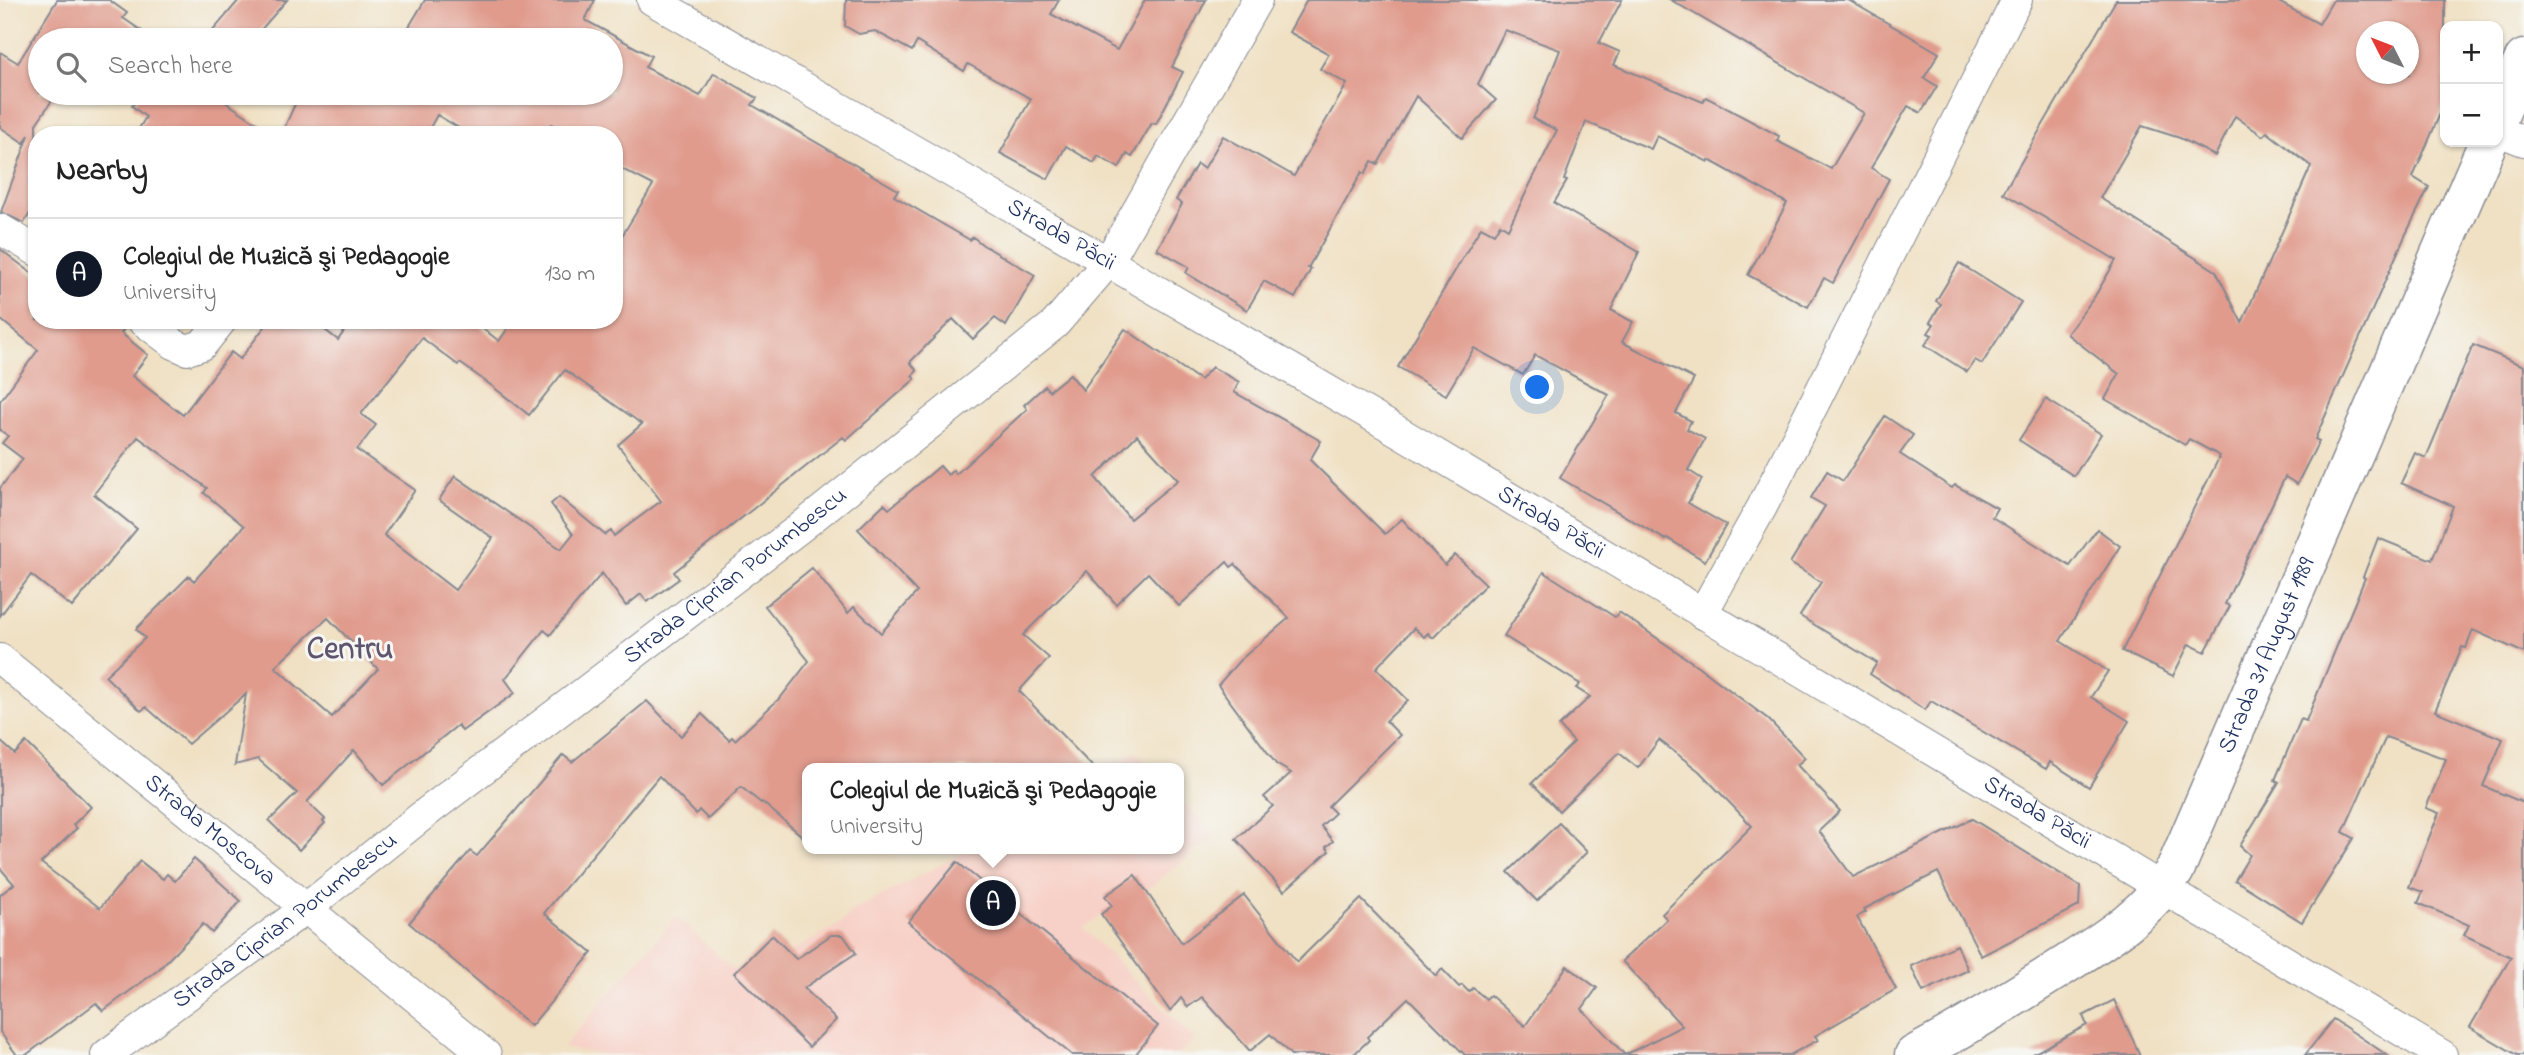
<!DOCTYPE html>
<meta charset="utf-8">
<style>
body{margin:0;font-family:"Indie Flower",sans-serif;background:#f2f2f2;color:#222}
.controls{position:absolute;right:21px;top:21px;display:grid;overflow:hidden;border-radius:14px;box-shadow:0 2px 5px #0004}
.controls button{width:63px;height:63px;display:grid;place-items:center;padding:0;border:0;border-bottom:2px solid #e0e0e0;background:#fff;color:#222;font:35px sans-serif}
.compass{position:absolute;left:2356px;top:21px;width:63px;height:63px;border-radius:50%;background:#fff;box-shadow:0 2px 5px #0004;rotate:312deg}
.you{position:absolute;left:1538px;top:388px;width:24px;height:24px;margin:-18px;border:5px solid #fff;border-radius:50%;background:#1a73e8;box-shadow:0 0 0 10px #1a73e833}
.badge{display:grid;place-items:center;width:46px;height:46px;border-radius:50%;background:#111827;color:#fff;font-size:23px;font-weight:700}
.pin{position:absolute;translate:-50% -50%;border:4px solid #fff;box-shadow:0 2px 7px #0006}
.popup{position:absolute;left:802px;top:763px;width:382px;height:91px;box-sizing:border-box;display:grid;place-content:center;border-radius:14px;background:#fff;filter:drop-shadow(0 2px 5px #0005);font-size:23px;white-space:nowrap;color:#767676}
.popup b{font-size:26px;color:#222}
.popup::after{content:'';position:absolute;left:50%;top:100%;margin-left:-14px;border:14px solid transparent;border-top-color:#fff}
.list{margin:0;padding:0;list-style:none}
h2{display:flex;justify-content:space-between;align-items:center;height:91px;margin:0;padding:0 28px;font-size:30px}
h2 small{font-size:23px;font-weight:400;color:#767676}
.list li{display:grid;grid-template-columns:46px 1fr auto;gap:21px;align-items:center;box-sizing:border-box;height:112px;padding:0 28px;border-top:2px solid #e0e0e0}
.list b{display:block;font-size:26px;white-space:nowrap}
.list p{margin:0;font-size:23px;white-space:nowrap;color:#767676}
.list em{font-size:23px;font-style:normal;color:#767676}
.icon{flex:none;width:38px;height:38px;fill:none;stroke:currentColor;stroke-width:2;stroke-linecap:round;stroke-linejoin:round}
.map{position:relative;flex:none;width:2524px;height:1055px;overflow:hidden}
.search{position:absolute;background:#fff;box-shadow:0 2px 5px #0004;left:28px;top:28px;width:595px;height:77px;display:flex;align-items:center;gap:18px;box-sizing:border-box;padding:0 24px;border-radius:38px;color:#767676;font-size:26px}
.panel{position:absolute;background:#fff;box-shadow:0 2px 5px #0004;left:28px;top:126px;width:595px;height:203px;border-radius:28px}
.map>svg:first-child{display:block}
.built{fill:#f7d1c8}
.building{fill:#e09b8d;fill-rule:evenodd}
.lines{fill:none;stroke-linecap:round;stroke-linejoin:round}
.minor-casing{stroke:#868891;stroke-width:32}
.secondary-casing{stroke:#868891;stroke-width:41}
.minor{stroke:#fff;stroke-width:30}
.secondary{stroke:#fff;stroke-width:38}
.labels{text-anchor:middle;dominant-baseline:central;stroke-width:6;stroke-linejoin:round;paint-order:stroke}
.street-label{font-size:24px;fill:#1b2f5e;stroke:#f6f6f2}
.district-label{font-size:32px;font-weight:bold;fill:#60556e;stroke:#f6f6f2}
</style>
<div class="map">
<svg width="2524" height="1055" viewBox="0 0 2524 1055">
<rect width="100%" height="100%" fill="#f6f6f2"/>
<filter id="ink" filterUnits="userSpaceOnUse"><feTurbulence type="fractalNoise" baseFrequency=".0143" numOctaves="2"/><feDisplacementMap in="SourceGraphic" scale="14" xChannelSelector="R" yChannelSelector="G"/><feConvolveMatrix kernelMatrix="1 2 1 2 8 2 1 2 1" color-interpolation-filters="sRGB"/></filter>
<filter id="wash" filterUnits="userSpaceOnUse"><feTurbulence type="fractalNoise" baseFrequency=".00686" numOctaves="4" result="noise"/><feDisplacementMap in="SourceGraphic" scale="28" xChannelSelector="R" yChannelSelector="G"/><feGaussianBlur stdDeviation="1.57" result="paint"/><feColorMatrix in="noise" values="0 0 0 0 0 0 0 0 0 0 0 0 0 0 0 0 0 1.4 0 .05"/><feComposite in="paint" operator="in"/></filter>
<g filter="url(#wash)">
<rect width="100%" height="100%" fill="#f0e1c4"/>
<g class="built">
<polygon points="1134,751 1150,768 1115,768"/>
<polygon points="1179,798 1215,836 1141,895 1134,891 1083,928 1194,1039 1178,1055 608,1055 562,1048 676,917 735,971 773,935 789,953 841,923 853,911 971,849 1178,849"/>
</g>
<g id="blocks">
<g class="building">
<polygon points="57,0 109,0 127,13 123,18 155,40 40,40 40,93 57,93 36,124 37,202 24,223 1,212 29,135 24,143 0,127 0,52 18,63"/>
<polygon points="239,0 287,0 252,40 205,40"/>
<path d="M 425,0 L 595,0 L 585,20 L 651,56 L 645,67 L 700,96 L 714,73 L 757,98 L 752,105 L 898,190 L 894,196 L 970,240 L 973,237 L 983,245 L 1035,275 L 1006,326 L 995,318 L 973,339 L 953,319 L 910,362 L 917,371 L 912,376 L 915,379 L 846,440 L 843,437 L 674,572 L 679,579 L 647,602 L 641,594 L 626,606 L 602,573 L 550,635 L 544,630 L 505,679 L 515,693 L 462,731 L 458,725 L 383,785 L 354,750 L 307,802 L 325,819 L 323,821 L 325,823 L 299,850 L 269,821 L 297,793 L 258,759 L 235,765 L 246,694 L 188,744 L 146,707 L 141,711 L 105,676 L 145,638 L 136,629 L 189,576 L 194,581 L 244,526 L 204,493 L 207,488 L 138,437 L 94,494 L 137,529 L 72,607 L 31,575 L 0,616 L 0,488 L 23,459 L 2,443 L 8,436 L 0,430 L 0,401 L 38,350 L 0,319 L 0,249 L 37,277 L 37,320 L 125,320 L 126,327 L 121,333 L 148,355 L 132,376 L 183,415 L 231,352 L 240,359 L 270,320 L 312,320 L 338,340 L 352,320 L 472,320 L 499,341 L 514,320 L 614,320 L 614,249 L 653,185 L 614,165 L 614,135 L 571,135 L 551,124 L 545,135 L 471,135 L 437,115 L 426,135 L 281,135 L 300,93 L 611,93 L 611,40 L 401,40 ZM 422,338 L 458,365 L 460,363 L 492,386 L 529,415 L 565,370 L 642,424 L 618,445 L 661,501 L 614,536 L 611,531 L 605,535 L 559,497 L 551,504 L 573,534 L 561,549 L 455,476 L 439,500 L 493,538 L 455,590 L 384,535 L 415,490 L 357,450 L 376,425 L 361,414 ZM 328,618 L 378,669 L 332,717 L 275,667 Z"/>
<polygon points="846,0 1059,0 1051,14 1117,50 1145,0 1206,0 1172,67 1183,72 1156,124 1152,123 1132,157 1127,154 1119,168 1098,156 1094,163 1066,146 1048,179 1000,153 1031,99 968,64 964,71 917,42 912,51 875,31 859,34 845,26"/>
<polygon points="1307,0 1622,0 1599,43 1620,52 1614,65 1703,102 1706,97 1779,136 1777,141 1831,169 1864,113 1671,0 1848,0 1939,53 1924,78 1937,86 1921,113 1908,106 1871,168 1889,179 1833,283 1824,278 1808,307 1748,275 1787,203 1709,160 1708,162 1657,136 1651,149 1586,122 1564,180 1567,181 1554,203 1639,252 1611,310 1633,322 1622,342 1694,379 1676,413 1691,421 1687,429 1705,439 1688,470 1702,479 1688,503 1726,525 1705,561 1667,538 1666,540 1560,478 1609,395 1535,355 1523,375 1474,348 1446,395 1398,367 1481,227 1494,234 1500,224 1508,229 1557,130 1533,119 1560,50 1505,30 1478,84 1496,100 1462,138 1416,96 1378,164 1372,161 1365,174 1362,172 1308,268 1311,269 1295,298 1264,281 1247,310 1186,273 1189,267 1157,249 1182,204 1176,200 1197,164 1204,169 1223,136 1294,176 1347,84 1320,69 1329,54 1289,32"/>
<path d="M 2116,0 L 2275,0 L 2319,24 L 2333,0 L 2445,0 L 2445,102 L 2413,177 L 2429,187 L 2405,236 L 2315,439 L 2319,441 L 2297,484 L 2285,477 L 2225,604 L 2230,606 L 2205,652 L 2189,644 L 2173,676 L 2122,651 L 2220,456 L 2189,439 L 2185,445 L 2105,399 L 2119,374 L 2067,334 L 2095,296 L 2116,260 L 2003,193 ZM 2367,32 L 2409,32 L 2409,74 L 2367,74 ZM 2235,116 L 2263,136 L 2267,132 L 2311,166 L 2242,323 L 2216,271 L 2100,198 L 2142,126 L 2180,138 L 2215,156 Z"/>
<polygon points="142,93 212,93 275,135 135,135 146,117 132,106"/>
<polygon points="1959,263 2021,302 1982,364 1975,360 1967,372 1925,345 1932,335 1928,333 1934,324 1930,322 1941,304 1936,301"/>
<path d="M 1125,329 L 1200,380 L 1212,367 L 1239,382 L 1234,392 L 1321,441 L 1310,460 L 1385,534 L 1402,519 L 1445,565 L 1455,555 L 1486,584 L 1433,638 L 1428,633 L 1424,637 L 1414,628 L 1376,668 L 1408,700 L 1386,721 L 1400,735 L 1328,806 L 1335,813 L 1321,826 L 1333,841 L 1326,847 L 1329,851 L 1284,891 L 1236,839 L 1273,806 L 1264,797 L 1291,773 L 1276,764 L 1218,685 L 1239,661 L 1289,618 L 1235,564 L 1231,567 L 1227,562 L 1179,606 L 1148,573 L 1116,604 L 1087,571 L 1023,635 L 1049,658 L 1019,691 L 1094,768 L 808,768 L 808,841 L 762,802 L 761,803 L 741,787 L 708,819 L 699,810 L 696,814 L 659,776 L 544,913 L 592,953 L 531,1026 L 409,923 L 470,851 L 477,856 L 563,755 L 572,762 L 647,701 L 681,736 L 702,714 L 729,740 L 732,737 L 735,740 L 781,697 L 809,661 L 765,606 L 812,568 L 848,613 L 854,607 L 881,633 L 917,592 L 858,529 L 884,504 L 889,509 L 940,466 L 948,475 L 953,470 L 956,474 L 1027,409 L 1024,405 L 1045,386 L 1049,391 L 1070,374 L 1083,390 ZM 1137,435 L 1178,480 L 1130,519 L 1095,477 Z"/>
<polygon points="2473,345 2524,366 2524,653 2473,630 2466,648 2462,647 2435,711 2503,739 2483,786 2524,803 2524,1055 2517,1055 2470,1027 2511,957 2464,935 2469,925 2418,903 2423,892 2409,887 2439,813 2426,808 2446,759 2386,737 2343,832 2354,838 2302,922 2235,880 2250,855 2240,846 2279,782 2275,780 2301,719 2306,721 2365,578 2363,577 2378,538 2432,560 2453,506 2401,483 2415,453 2426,458"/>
<polygon points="2046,399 2101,434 2074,476 2019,440"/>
<polygon points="1885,416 1913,435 1900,454 1952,488 1955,485 1997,508 1992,517 2070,566 2097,529 2120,546 2060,641 2108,671 2091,697 2129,721 2089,787 2050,762 2046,769 1931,701 1925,710 1870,674 1877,663 1800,616 1821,582 1790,563 1825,506 1811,498 1827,471 1843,481"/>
<polygon points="1544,572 1615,617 1619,612 1699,667 1768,719 1805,758 1797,765 1840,811 1819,831 1853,877 1972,819 2080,886 2079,906 1981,956 1938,872 1864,909 1866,912 1857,917 1896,989 1815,1036 1818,1040 1790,1055 1625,1055 1682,1026 1622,961 1667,919 1662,914 1752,826 1699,771 1659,740 1638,768 1619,753 1559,811 1532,783 1574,742 1559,726 1590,697 1576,688 1580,684 1504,636"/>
<polygon points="0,741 15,754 26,742 91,807 73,825 77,828 41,863 100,908 140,861 163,879 167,874 175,881 194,859 241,901 212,933 203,924 158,970 103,1011 96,1003 26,1055 17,1055 0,1032 0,895 14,884 0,868"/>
<polygon points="1559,823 1587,852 1537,901 1508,872"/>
<polygon points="957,862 1158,1026 1135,1055 1072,1055 908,922"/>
<polygon points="1135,875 1182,943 1244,895 1297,962 1361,899 1436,976 1442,969 1459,987 1462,985 1469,992 1473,988 1486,999 1490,995 1525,1026 1567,966 1597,988 1582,1009 1625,1055 1465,1055 1408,998 1367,1037 1369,1040 1353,1055 1291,1055 1270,1034 1250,1051 1202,997 1188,1007 1181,998 1170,1011 1101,914 1112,906 1105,896"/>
<polygon points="772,935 796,959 831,935 843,935 856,953 804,988 836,1020 809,1047 734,973"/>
<polygon points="1957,945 1968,970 1923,992 1911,966"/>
<polygon points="2114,1000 2140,1055 2031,1055 2087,1025 2083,1016"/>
<polygon points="2333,1019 2387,1055 2305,1055"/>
</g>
</g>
</g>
<g filter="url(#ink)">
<use href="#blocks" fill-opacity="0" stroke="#868891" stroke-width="2"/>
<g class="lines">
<g class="minor-casing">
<g id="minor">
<path id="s1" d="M 652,0 L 1108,262 L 1401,433 L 2442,1055"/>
<polyline points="2498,131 2524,141"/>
<polyline points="0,229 37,251"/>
<polyline points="142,320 174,344 187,350 202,345 222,320"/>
<polyline points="1702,614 1762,507 2017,0"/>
<path id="s2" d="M 0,659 L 486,1055"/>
<path id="s3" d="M 106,1055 L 305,909 L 427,812 L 801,527 L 1055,324 L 1108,262 L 1257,0"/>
</g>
</g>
<g class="secondary-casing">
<g id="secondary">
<polyline points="2498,118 2524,59"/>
<path id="s4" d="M 1914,1055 C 1963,1029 2010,1000 2057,970 C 2101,942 2146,916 2175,870 L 2488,142"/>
</g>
</g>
<use href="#minor" class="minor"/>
<use href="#secondary" class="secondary"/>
</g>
</g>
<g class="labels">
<g class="street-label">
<text stroke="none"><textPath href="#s1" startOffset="472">Strada Păcii</textPath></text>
<text stroke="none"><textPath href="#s1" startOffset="1040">Strada Păcii</textPath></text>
<text stroke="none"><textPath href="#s3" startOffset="791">Strada Ciprian Porumbescu</textPath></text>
<text stroke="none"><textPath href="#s4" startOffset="556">Strada 31 August 1989</textPath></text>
<text stroke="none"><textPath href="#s1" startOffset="1606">Strada Păcii</textPath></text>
<text stroke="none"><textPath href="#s2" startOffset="271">Strada Moscova</textPath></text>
<text stroke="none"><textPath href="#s3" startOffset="224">Strada Ciprian Porumbescu</textPath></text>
</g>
<g class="district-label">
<text x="350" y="650">Centru</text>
</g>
</g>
</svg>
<div class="controls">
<button>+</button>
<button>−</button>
</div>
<svg class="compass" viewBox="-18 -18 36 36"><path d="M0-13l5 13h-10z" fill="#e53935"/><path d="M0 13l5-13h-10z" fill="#767676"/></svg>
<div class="you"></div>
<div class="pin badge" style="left:993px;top:903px">A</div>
<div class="popup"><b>Colegiul de Muzică şi Pedagogie</b>University</div>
<div class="search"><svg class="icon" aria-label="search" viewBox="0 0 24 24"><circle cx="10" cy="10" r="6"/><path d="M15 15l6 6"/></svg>Search here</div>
<section class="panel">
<h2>Nearby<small></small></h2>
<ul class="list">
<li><span class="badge">A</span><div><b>Colegiul de Muzică şi Pedagogie</b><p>University</p></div><em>130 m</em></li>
</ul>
</section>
</div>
